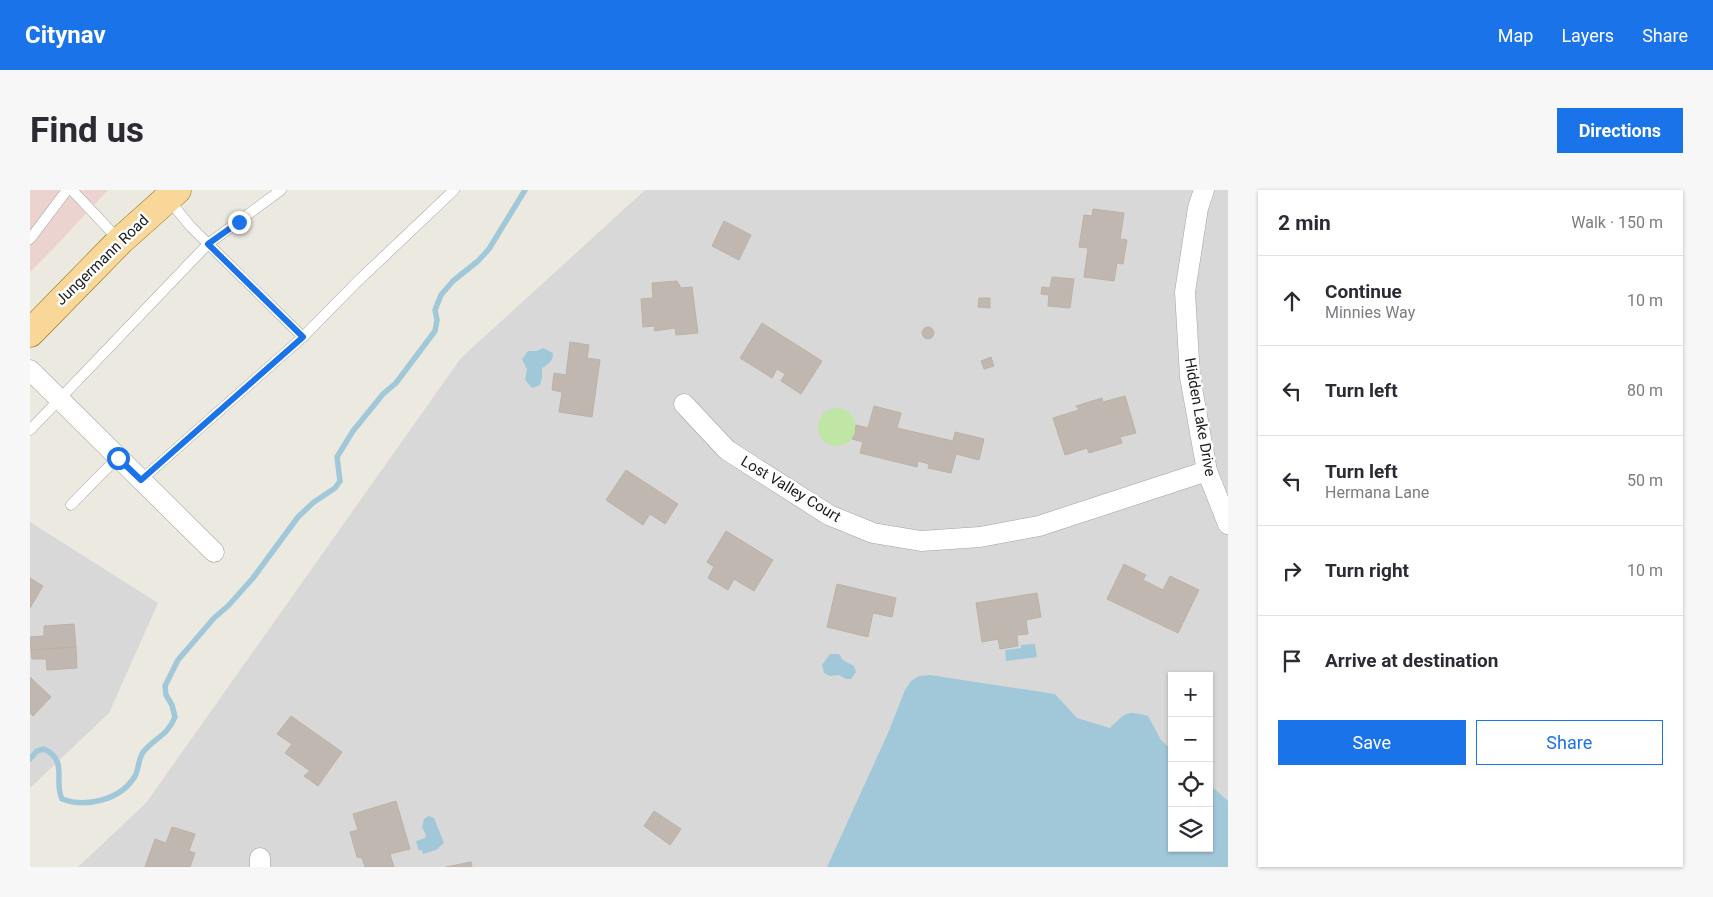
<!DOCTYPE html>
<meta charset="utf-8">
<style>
body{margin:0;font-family:Roboto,sans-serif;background:#f7f7f7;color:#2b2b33}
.controls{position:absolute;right:15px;bottom:15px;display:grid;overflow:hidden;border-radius:0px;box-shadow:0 1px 4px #0004}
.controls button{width:45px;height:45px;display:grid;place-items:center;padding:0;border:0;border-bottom:1px solid #e1e1e2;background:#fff;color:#2b2b33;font:25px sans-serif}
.stop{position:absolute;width:15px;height:15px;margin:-11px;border:4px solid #1a73e8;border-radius:50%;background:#fff}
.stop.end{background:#1a73e8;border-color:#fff;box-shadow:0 1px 5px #0008}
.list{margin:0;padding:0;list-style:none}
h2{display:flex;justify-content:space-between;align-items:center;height:65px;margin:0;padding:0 20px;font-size:21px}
h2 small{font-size:16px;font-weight:400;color:#7c7c81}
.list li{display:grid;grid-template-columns:32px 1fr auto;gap:15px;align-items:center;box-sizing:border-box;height:90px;padding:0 20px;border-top:1px solid #e1e1e2}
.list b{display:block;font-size:19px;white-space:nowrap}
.list p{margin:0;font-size:16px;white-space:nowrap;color:#7c7c81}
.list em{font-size:16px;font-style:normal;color:#7c7c81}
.actions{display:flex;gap:10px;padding:15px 20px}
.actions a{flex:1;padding:11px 0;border:1px solid #1a73e8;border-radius:0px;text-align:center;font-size:18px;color:#1a73e8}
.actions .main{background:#1a73e8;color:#fff}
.icon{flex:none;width:28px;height:28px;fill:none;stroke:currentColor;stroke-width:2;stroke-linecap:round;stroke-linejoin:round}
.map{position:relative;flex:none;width:1198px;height:677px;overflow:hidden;border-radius:0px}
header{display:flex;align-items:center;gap:30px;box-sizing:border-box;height:70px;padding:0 25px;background:#1a73e8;color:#fff}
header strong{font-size:24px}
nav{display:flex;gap:28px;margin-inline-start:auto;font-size:18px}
.intro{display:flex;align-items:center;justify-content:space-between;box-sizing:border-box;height:120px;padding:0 30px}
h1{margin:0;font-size:35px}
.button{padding:12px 22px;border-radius:0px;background:#1a73e8;color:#fff;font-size:18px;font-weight:700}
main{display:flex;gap:30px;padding:0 30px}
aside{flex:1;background:#fff;border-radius:0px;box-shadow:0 1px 4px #0004}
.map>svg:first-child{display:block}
.residential{fill:#d9d8d8;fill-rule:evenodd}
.commercial{fill:#edd3cf}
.grass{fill:#c0e6a6}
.water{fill:#a1c8d9}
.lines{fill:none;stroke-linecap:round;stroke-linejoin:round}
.stream{stroke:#a1c8d9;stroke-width:5.5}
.building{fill:#c0b8b0;stroke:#bdb1a3}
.lane-casing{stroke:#a2a2a2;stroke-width:11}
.street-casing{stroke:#a2a2a2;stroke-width:21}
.primary-casing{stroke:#8c6b05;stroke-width:29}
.lane{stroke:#fff;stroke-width:10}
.street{stroke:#fff;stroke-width:20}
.primary{stroke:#f8d799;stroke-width:28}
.route{stroke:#1a73e8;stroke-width:6}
.labels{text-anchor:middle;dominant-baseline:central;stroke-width:5;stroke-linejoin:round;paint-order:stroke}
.street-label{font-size:15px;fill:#1b1b1b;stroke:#fff}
</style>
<header>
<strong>Citynav</strong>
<nav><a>Map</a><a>Layers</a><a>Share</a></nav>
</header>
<div class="intro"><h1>Find us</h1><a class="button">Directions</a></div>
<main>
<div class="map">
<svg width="1198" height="677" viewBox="0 0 1198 677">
<rect width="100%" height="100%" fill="#ece9e0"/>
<g class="residential">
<path d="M 615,0 L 1198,0 L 1198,677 L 48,677 L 116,613 L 431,168 ZM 1142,486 L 1179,486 L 1179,658 L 1142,658 Z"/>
<polygon points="0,332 128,413 79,523 0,598"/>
</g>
<polygon class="commercial" points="0,0 78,0 22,60 0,82"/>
<circle class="grass" cx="807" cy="237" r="19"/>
<g class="water">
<path d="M 513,158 L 523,163 C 523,171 519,174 512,178 L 512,188 L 510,195 L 502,198 L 495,190 L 497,179 L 492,169 L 498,161 L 506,161 Z"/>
<polygon points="1005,454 1007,467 976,471 975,460 991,458 991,455"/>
<polygon points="800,464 809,464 813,470 824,476 826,482 821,489 816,489 809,485 800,486 794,483 792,475"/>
<path d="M 900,485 L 1025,504 L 1047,528 L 1080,538 C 1096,523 1094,520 1118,526 L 1131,550 L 1142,560 L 1142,658 L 1179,658 L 1179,594 L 1198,611 L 1198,677 L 797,677 L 858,543 L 875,500 L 881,491 L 889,486 Z"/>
<polygon points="399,626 404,628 414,653 406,660 393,664 392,660 389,661 386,651 395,648 396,645 392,637 394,629"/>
</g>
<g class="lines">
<path class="stream" d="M 0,569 L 7,561 L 14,559 C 39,571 23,591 32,609 C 56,618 91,610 105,586 C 109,579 108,568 114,561 C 126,547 137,546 145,527 L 142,515 L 136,505 L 135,496 L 148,470 L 184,428 L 198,416 L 223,388 L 268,327 L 284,312 L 305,298 L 310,291 L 307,267 L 323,241 L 353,204 L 366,193 L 405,141 L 407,130 L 405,120 L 411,105 L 423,91 L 448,71 L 459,59 L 495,0"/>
</g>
<g class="building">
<polygon points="1063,19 1094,23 1090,49 1097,50 1093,74 1087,73 1084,91 1054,87 1058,58 1049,57 1054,25 1062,26"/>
<polygon points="694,31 721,45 709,70 682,56"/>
<polygon points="1022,87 1044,89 1040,118 1018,116 1019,105 1011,104 1012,97 1020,98"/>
<polygon points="647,91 651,98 662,97 668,143 646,145 645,138 624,141 625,136 613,137 611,109 623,108 622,93"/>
<polygon points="949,108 960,108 960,118 948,117"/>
<polygon points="732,133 792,171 771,204 751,191 755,184 747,179 742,188 710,168"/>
<circle cx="898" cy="143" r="6"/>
<polygon points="540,152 559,155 557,168 570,170 562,227 529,222 532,202 522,200 524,183 536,185"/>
<polygon points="961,167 964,176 954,179 951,171"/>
<polygon points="1095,206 1106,243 1090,247 1092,253 1059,263 1057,258 1035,265 1023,228 1049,220 1046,216 1072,208 1073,212"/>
<polygon points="844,216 871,223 867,238 923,251 925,242 954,249 949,270 926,264 921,283 898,278 899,274 888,271 887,277 830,263 833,252 822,249 825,244 826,235 838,238"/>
<polygon points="596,280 648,314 635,334 620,324 613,335 576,310"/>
<polygon points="696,341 743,370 724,401 704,389 698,400 678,388 684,377 677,372"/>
<polygon points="1094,374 1116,385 1113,390 1133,400 1140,386 1169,400 1148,443 1077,409"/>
<polygon points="0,388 13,396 0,418"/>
<polygon points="807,394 866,408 862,427 843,423 838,447 797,437"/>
<polygon points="1007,403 1011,427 996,430 998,444 987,445 988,456 970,459 968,449 952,452 946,413"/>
<polygon points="44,434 46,457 1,460 0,447 14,446 14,436"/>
<polygon points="46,457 47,478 17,480 16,469 2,469 1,460"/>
<polygon points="0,487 21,507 3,526 0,523"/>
<polygon points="261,526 312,562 288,596 274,586 280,581 255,563 262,554 247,544"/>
<polygon points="366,611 380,659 360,664 364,677 335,677 332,668 327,667 320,642 328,640 323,624"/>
<polygon points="624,621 651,639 640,655 614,636"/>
<polygon points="142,637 165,644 159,661 165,663 160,677 115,677 125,649 136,653"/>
<polygon points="441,672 442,677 416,677"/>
</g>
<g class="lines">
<g class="lane-casing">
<g id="lane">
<polyline points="42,0 89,50"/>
<polyline points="138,9 161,37 273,147"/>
<polyline points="0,49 37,0"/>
<polyline points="0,240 178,54 251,0"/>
<polyline points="111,290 273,147 327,92 424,0"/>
<polyline points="41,315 88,267"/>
</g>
</g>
<g class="street-casing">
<g id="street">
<polyline points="1174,0 1168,18 1155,102 1160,187 1177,281 1198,334"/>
<polyline points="0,180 184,362"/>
<polyline points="654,214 697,260 799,325 843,343 891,351 950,347 1009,336 1177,281"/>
<polyline points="230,677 230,668"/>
</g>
</g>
<g class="primary-casing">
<polyline id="primary" points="0,143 90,51 147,0"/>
</g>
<use href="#lane" class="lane"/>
<use href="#street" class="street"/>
<use href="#primary" class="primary"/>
</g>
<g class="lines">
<polyline class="route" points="88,268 111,290 273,147 178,54 209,32"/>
</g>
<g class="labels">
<g class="street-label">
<text transform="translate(72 70) rotate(-44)">Jungermann Road</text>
<text transform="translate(1170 227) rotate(80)">Hidden Lake Drive</text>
<text transform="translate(761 299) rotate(31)">Lost Valley Court</text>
</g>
</g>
</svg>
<div class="controls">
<button>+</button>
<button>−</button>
<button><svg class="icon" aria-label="locate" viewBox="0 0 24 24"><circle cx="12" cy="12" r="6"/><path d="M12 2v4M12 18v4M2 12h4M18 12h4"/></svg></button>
<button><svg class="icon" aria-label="layers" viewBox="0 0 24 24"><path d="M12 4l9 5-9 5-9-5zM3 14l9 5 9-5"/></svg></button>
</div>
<div class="stop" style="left:88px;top:268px"></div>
<div class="stop end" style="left:209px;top:32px"></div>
</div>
<aside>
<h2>2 min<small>Walk · 150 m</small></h2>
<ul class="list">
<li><svg class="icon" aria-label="ahead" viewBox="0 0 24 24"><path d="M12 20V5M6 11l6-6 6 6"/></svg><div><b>Continue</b><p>Minnies Way</p></div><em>10 m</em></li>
<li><svg class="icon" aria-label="left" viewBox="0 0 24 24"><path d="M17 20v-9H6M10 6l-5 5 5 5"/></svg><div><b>Turn left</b></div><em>80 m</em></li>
<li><svg class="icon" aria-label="left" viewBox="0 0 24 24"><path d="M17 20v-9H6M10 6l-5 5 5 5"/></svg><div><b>Turn left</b><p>Hermana Lane</p></div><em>50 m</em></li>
<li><svg class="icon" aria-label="right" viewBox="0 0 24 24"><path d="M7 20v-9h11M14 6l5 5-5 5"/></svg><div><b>Turn right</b></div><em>10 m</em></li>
<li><svg class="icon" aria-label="arrive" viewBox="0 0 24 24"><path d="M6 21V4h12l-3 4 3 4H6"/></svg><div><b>Arrive at destination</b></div></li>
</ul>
<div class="actions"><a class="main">Save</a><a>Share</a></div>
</aside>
</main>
